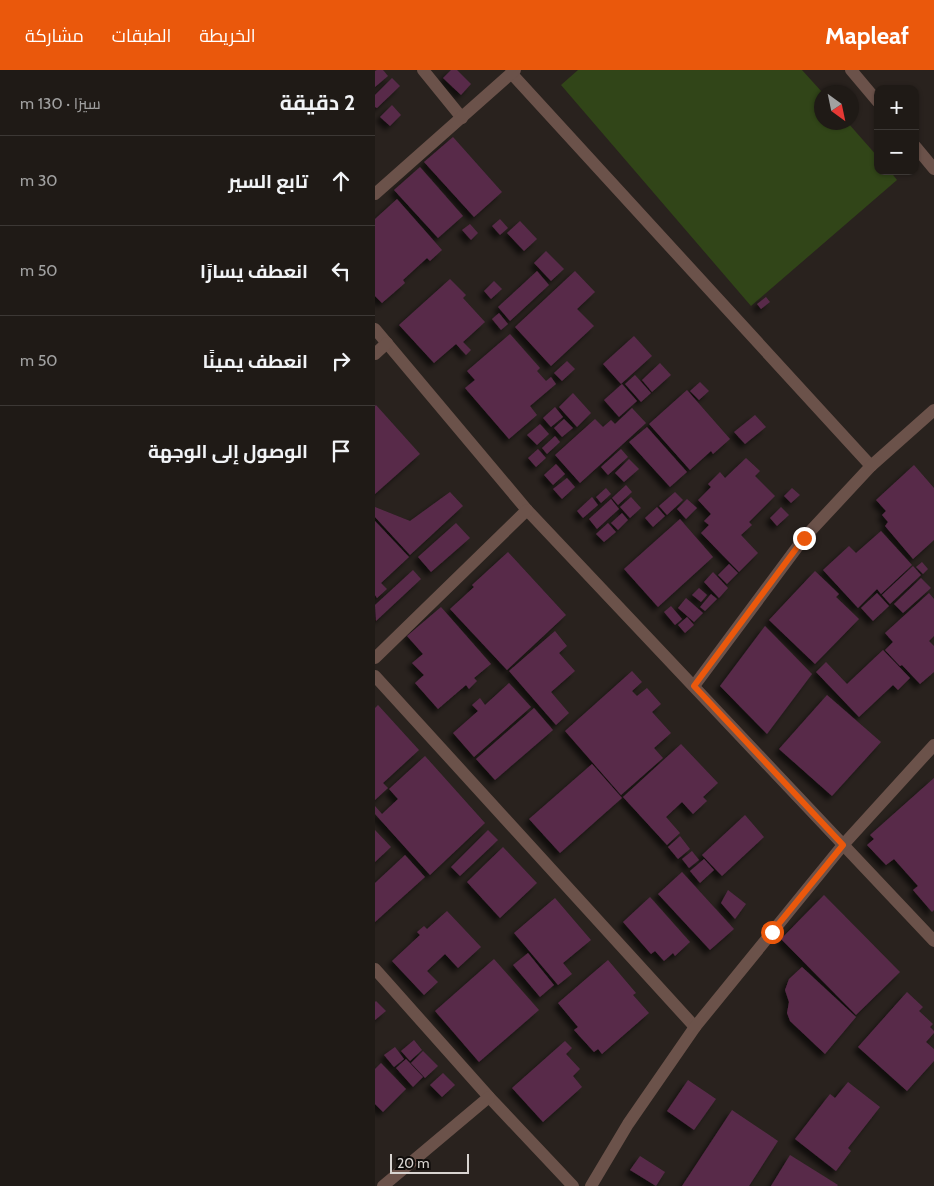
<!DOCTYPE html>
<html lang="ar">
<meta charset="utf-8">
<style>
body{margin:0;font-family:Cabin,Cairo,sans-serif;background:#27231f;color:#f1f3f6;direction:rtl}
.controls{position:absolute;right:15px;top:15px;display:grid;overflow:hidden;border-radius:10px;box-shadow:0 1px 4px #0004}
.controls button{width:45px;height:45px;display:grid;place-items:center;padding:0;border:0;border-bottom:1px solid #3c3835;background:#1f1a16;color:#f1f3f6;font:25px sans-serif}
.compass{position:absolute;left:439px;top:15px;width:45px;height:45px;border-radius:50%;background:#1f1a16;box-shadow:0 1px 4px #0004;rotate:147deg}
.scale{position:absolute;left:15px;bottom:12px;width:79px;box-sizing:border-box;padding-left:5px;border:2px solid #d8d4d1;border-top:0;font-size:14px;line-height:18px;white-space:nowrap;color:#d8d4d1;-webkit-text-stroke:4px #0f0c0a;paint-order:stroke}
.stop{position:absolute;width:15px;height:15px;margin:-11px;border:4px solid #ea580c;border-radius:50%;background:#fff}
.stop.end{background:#ea580c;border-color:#fff;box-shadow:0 1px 5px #0008}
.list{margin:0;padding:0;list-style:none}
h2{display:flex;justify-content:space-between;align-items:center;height:65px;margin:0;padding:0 20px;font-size:21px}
h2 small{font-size:16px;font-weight:400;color:#a1a1a1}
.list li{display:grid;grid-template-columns:32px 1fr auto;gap:15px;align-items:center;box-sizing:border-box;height:90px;padding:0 20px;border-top:1px solid #3c3835}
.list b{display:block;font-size:19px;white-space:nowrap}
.list em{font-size:16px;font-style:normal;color:#a1a1a1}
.icon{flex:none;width:28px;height:28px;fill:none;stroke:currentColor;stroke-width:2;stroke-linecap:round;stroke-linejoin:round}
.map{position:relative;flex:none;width:559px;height:1116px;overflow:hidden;direction:ltr}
header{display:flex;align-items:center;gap:30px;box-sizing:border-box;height:70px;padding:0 25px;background:#ea580c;color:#fff}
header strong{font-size:24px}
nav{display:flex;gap:28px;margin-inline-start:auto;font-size:18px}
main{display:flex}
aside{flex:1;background:#1f1a16}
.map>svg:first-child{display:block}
.green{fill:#314518}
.building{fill:#582b4a;filter:url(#shadow)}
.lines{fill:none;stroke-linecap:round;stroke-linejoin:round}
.minor{stroke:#6b524a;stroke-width:12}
.route{stroke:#ea580c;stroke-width:6}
</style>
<header>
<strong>Mapleaf</strong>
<nav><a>الخريطة</a><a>الطبقات</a><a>مشاركة</a></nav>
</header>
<main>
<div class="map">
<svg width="559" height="1116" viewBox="0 0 559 1116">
<defs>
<filter id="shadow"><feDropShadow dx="-4.5" dy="4.5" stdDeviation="2.5" flood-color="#0009"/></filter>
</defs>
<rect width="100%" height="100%" fill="#29221e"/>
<polygon class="green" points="203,0 427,0 447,22 447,52 473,53 503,87 503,101 515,101 522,110 376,236 186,15"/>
<g class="building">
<polygon points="2,0 8,0 13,6 0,17 0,1"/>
<polygon points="76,0 82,0 96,14 86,25 68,8"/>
<polygon points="17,8 25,16 2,38 0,37 0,25"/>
<polygon points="17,35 26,45 15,56 5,47"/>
<polygon points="78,67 127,122 99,147 49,92"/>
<polygon points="45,97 88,146 63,168 19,120"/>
<polygon points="22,129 67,180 55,191 52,188 28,210 30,213 7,233 0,226 0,149"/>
<polygon points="125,149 133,158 125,165 117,156"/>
<polygon points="145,151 162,169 149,181 132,163"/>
<polygon points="95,154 103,163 96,170 87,160"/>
<polygon points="171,181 189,199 176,211 159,193"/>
<polygon points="162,201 174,215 135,251 123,237"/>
<polygon points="200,201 220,222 202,239 219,256 176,296 140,257"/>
<polygon points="75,209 91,225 88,228 110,252 88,272 96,280 91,285 81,274 59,293 24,255"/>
<polygon points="119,211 127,219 116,229 109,221"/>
<polygon points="391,227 395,232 386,239 382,234"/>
<polygon points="124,243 133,254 126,260 117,249"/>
<polygon points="135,264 165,298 162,301 171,311 176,307 181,314 155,336 162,345 134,369 90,318 100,310 92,301"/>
<polygon points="259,266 277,286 246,314 228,294"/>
<polygon points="192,291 200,299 187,311 179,303"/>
<polygon points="285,293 296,305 277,322 267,310"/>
<polygon points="260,305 276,323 266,332 250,314"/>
<polygon points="325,312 334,321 324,330 315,321"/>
<polygon points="247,314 262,331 244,347 229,330"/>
<polygon points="312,320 355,369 338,384 336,381 315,400 274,354"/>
<polygon points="198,323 216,343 202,357 184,337"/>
<polygon points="1,335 45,384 0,424 0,336"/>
<polygon points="180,337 188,347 176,357 168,348"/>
<polygon points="257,338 271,353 205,413 180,385 220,349 228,357 236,350 240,354"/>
<polygon points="380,345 391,357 370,374 359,362"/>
<polygon points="189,349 198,358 187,367 179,358"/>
<polygon points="165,354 174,364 162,375 152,365"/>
<polygon points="272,357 312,402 295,417 254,372"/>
<polygon points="180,366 185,372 172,384 167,378"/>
<polygon points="163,379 171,388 161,397 153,388"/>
<polygon points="246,379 253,387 233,405 226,397"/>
<polygon points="371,388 385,401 380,406 400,426 374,452 377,455 366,465 383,483 364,502 326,463 334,455 329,451 336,444 323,430 336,417 333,414 345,402 350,408"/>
<polygon points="254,389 264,399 249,412 240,403"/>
<polygon points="181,394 190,404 178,415 169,405"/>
<polygon points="539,395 559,418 559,470 538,489 510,456 513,452 507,445 511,441 501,430"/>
<polygon points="192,408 200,417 187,429 178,419"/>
<polygon points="251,415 257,422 243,435 237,428"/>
<polygon points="231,418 236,424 226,433 221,427"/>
<polygon points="417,418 425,425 416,433 409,426"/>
<polygon points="75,422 88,436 35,485 0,447 0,437 35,451"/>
<polygon points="300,422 308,430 292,445 284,436"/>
<polygon points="217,427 223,435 208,448 202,441"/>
<polygon points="256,427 266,438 255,448 245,437"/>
<polygon points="236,429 244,439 222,459 214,449"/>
<polygon points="312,429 322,438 311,449 302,439"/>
<polygon points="282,437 290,446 278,457 270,448"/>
<polygon points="406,437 414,445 402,456 395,448"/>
<polygon points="247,443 253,450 243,460 236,453"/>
<polygon points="305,449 338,487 283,537 249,499"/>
<polygon points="0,451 34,487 6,513 12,519 2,528 0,525"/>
<polygon points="81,453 95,468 56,502 43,487"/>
<polygon points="233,453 241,462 229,472 221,464"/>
<polygon points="506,461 537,495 506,524 502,519 483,538 448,500 474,476 481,483"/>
<polygon points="133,482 191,545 132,600 75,539 99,517 97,515"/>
<polygon points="547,492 553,499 548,504 541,497"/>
<polygon points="354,494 363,503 352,514 343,505"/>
<polygon points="538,496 546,505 515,534 507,525"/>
<polygon points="38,500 46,509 1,551 0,535"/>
<polygon points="440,501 464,524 461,527 484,549 440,594 394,550"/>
<polygon points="338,502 353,518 344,528 329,512"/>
<polygon points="546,508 556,518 528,543 519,534"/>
<polygon points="324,518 332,525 326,532 317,525"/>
<polygon points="502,523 514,536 498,551 486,538"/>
<polygon points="554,523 559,529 559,566 554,571 559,576 559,602 545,614 527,595 525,596 510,580 518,572 510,563"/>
<polygon points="336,524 342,529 330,541 325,537"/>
<polygon points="311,528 328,543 319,552 303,538"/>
<polygon points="296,536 307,549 300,555 289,542"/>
<polygon points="66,537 116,594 99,608 102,611 94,619 91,615 63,639 40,613 49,605 37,593 48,584 32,566"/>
<polygon points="312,547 319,555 310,563 303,555"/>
<polygon points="390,556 437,604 392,664 345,616"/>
<polygon points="180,561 192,576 184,583 200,601 176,622 194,643 181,655 134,601"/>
<polygon points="508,580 535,608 523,620 518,615 484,647 441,602 451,592 472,614"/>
<polygon points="257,601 267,612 257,621 262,626 272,618 286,634 277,642 296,663 279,678 288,688 246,725 190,661"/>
<polygon points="134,613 156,637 99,687 78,663 103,641 97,635 105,628 110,635"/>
<polygon points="452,625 506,672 457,726 404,679"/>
<polygon points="3,635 44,680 8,713 13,718 0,730 0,638"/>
<polygon points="159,638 178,660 120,710 101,689"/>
<polygon points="306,674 343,713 328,727 332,731 318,744 307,732 291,747 305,763 292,775 248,727"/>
<polygon points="50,686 110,753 55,805 0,744 0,736 7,744 23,729 14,719"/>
<polygon points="217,694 247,728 185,783 154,749"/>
<polygon points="559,708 559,840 557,842 538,820 543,816 519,789 511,795 492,775 499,769 495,765"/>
<polygon points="370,745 389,767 347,806 327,785"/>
<polygon points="0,760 16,777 0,792"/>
<polygon points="113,760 123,770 85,806 76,797"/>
<polygon points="305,766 315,779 303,789 293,777"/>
<polygon points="128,777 162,813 125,848 92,812"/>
<polygon points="317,781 324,790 314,798 307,789"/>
<polygon points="30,785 50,807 0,852 0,813"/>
<polygon points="329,789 339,800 325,813 315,801"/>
<polygon points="307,802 359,859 335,880 283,824"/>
<polygon points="353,820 371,834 360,849 346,833"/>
<polygon points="449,825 525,902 481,945 406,869"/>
<polygon points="275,827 315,872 300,886 298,883 289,891 280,881 276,884 248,852"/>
<polygon points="180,828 216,870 188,893 197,904 183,915 139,863"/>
<polygon points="72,841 106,877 83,898 70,884 52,901 63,912 49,925 17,891 45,865 42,862 49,856 52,859"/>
<polygon points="153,883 179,915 165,927 138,895"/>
<polygon points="119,889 164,940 104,992 60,941"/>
<polygon points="233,890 261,923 258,925 274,943 227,984 223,979 219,982 199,960 203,957 183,933"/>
<polygon points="427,897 481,947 450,984 415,951 412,943 414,932 410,920 414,909"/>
<polygon points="532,922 548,937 544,941 558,954 555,957 559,961 559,963 551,972 559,979 559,991 532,1021 483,977"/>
<polygon points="1,931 11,941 0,950 0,932"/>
<polygon points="39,970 47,980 35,991 26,981"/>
<polygon points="190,971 197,978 191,984 205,999 198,1006 207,1017 168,1052 137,1018"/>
<polygon points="20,977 29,989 19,997 9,985"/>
<polygon points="48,981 63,996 50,1008 36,993"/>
<polygon points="31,989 48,1007 38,1017 21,998"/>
<polygon points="6,993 31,1019 8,1042 0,1034 0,999"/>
<polygon points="68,1003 80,1015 67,1027 55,1015"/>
<polygon points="313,1010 341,1029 319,1060 292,1041"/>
<polygon points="473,1012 505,1037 473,1078 476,1081 461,1101 420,1069 455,1024 460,1028"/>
<polygon points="357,1040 403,1071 374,1116 307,1116"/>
<polygon points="415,1085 463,1115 462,1116 396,1116"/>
<polygon points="265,1086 290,1102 281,1116 255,1100"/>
</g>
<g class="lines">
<g class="minor">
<polyline points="48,0 87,48"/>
<polyline points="476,0 503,32"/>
<polyline points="136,3 496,396"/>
<polyline points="540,76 559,99"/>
<polyline points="0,124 140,0"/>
<polyline points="0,259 152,440 559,871"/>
<polyline points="0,284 12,273"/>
<polyline points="0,588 152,440"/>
<polyline points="0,606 320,957"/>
<polyline points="319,616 429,468 496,396 559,340"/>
<polyline points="0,899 114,1027 198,1116"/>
<polyline points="8,1116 114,1027"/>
<polyline points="216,1116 253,1054 320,957 468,775 559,675"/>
</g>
</g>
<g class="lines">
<polyline class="route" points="397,862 468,775 319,616 429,468"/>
</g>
</svg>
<div class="controls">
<button>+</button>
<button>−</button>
</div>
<svg class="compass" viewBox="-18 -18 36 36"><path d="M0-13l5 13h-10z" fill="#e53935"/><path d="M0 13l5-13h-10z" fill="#a1a1a1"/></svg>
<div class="scale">20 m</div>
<div class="stop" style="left:397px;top:862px"></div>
<div class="stop end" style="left:429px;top:468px"></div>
</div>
<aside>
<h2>2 دقيقة<small>سيرًا · 130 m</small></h2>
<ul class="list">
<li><svg class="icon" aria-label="ahead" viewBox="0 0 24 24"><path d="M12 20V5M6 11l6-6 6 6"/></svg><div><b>تابع السير</b></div><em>30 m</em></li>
<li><svg class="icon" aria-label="left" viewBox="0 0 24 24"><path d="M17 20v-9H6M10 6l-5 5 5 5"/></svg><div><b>انعطف يسارًا</b></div><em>50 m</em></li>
<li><svg class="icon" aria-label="right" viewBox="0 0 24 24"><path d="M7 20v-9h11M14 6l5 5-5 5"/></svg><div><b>انعطف يمينًا</b></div><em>50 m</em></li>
<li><svg class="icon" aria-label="arrive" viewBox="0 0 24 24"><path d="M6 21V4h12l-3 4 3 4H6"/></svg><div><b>الوصول إلى الوجهة</b></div></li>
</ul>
</aside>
</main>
